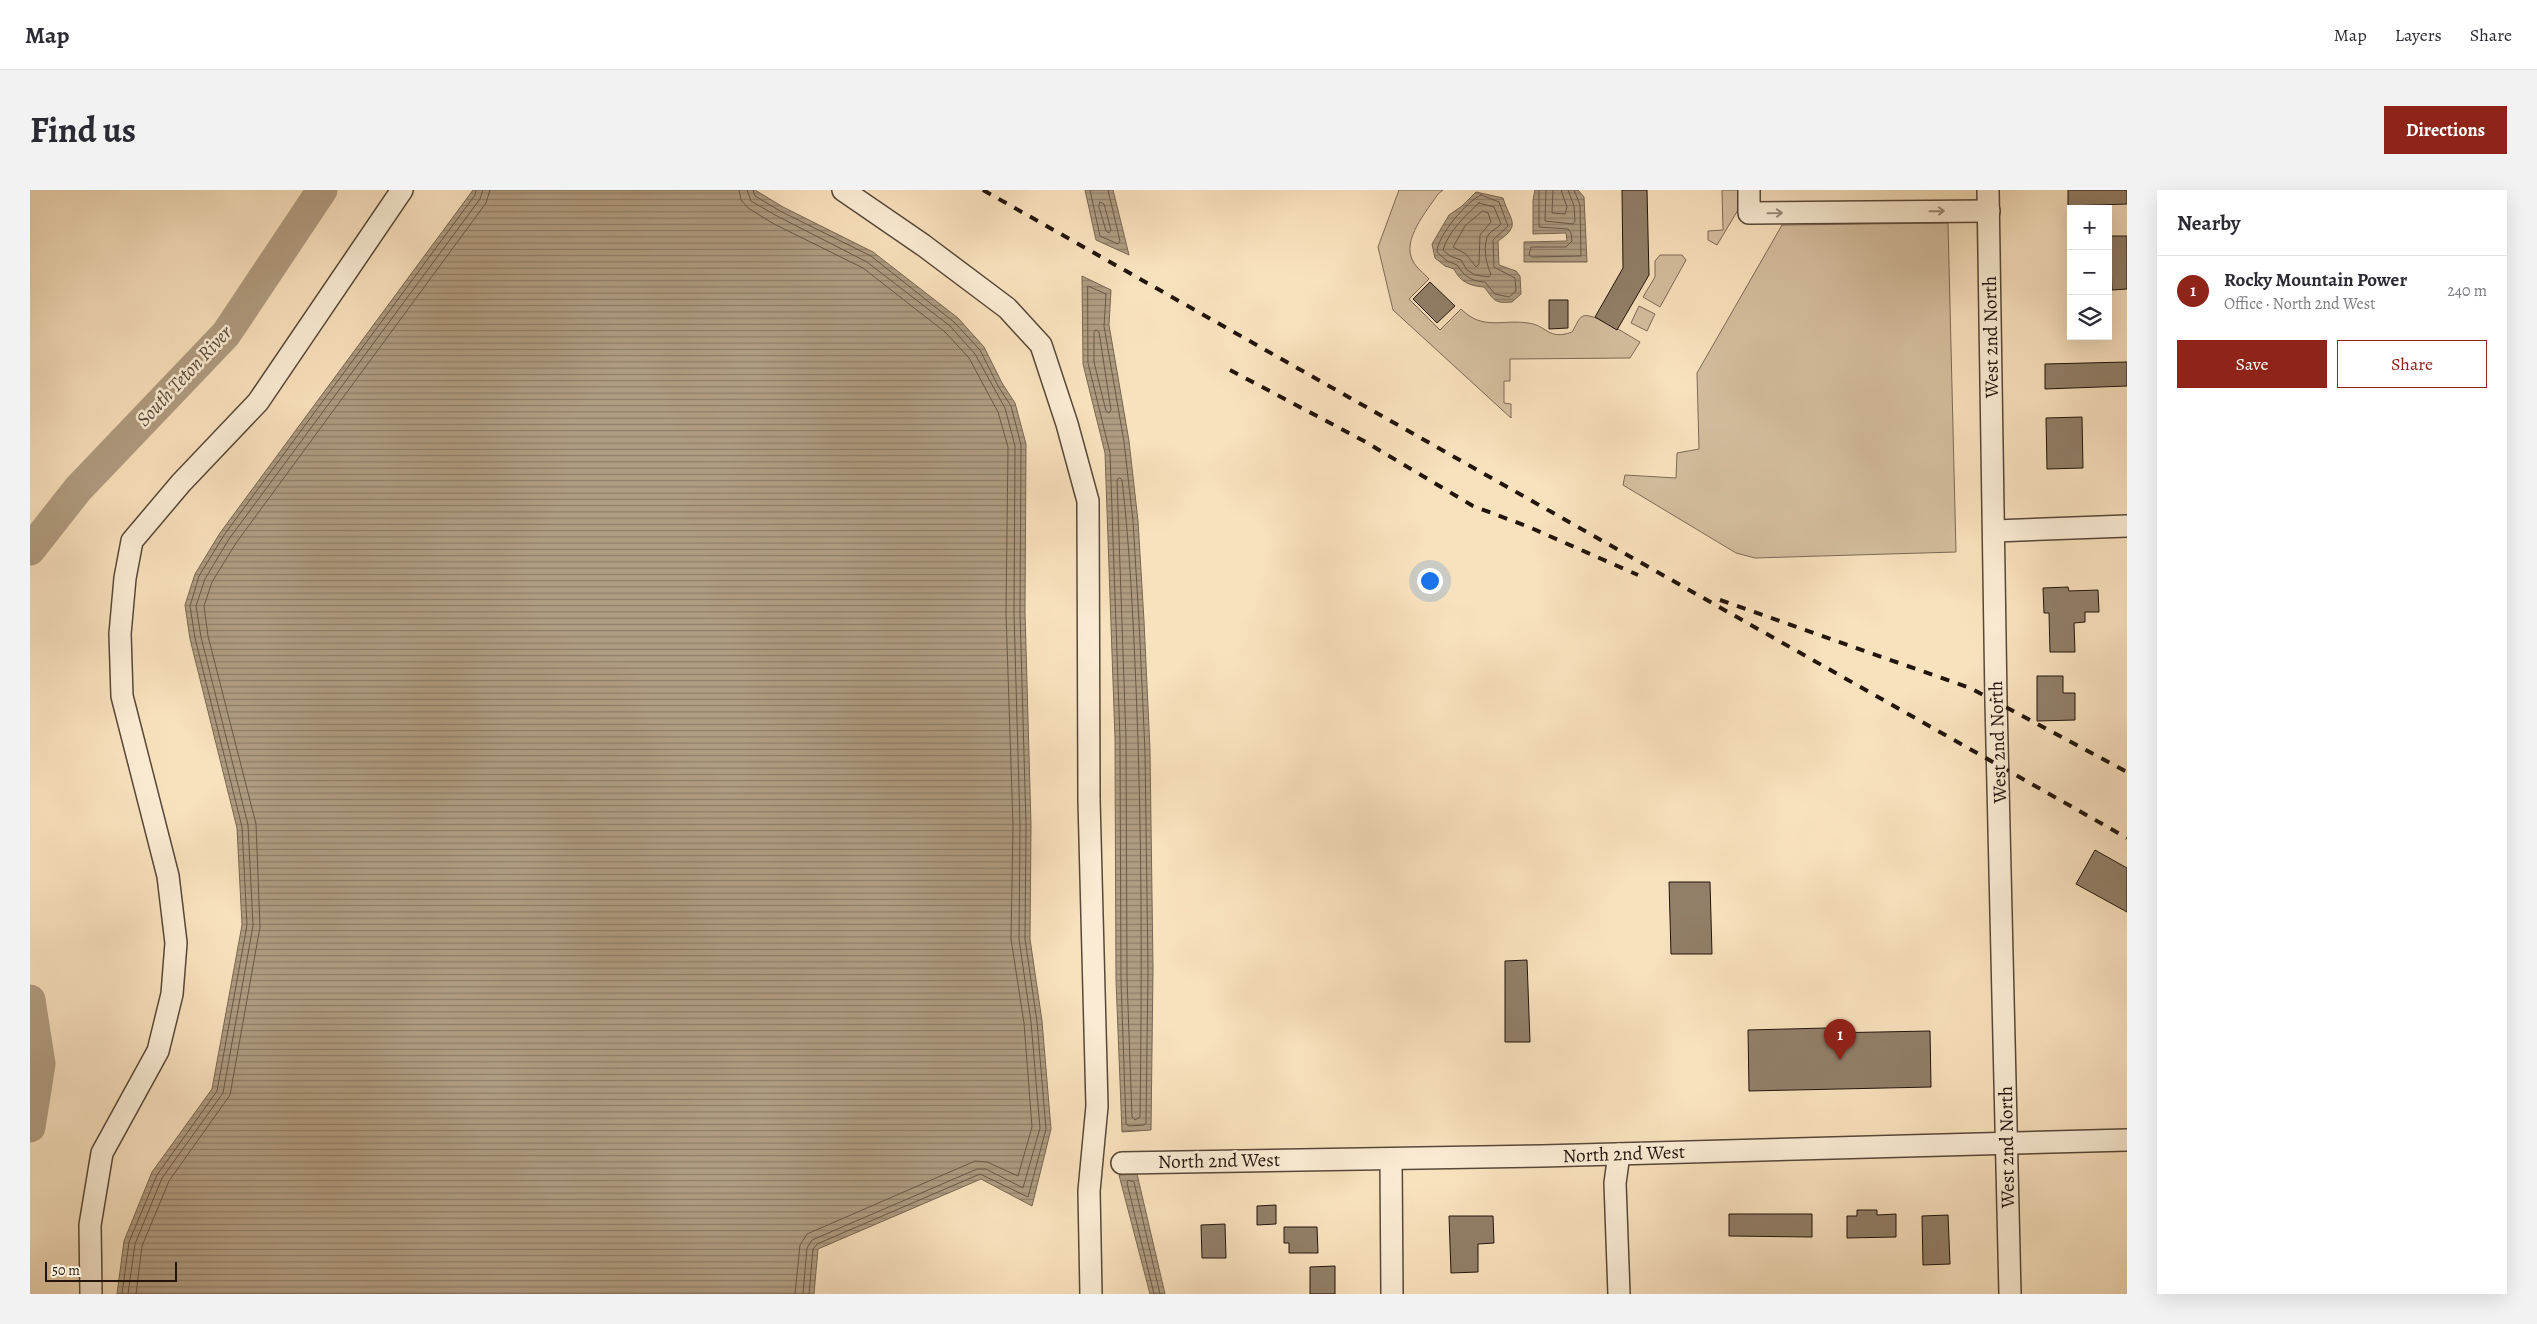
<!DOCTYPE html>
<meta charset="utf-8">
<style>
body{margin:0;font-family:Alegreya,serif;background:#f2f2f3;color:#2b2b33}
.controls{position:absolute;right:15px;top:15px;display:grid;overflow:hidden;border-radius:0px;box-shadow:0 5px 20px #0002}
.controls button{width:45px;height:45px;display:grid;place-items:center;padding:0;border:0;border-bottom:1px solid #e1e1e2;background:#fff;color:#2b2b33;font:25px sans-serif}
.scale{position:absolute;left:15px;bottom:12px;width:132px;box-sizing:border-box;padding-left:5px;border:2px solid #23150c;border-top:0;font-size:14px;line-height:18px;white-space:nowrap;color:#23150c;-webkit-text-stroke:4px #faecd4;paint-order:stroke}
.you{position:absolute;left:1399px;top:390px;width:18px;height:18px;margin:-12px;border:4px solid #fff;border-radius:50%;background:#1a73e8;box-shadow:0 0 0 8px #1a73e833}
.badge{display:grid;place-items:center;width:32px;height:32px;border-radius:50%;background:#8f2418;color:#fff;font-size:16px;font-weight:700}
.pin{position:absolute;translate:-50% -41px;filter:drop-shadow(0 1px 2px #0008)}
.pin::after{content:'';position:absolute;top:26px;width:18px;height:15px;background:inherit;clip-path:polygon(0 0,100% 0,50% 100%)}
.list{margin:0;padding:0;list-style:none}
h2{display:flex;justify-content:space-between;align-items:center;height:65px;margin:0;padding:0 20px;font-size:21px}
h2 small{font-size:16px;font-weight:400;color:#7c7c81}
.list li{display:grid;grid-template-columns:32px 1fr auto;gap:15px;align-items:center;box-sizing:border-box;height:70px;padding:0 20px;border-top:1px solid #e1e1e2}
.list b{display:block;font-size:19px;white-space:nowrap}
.list p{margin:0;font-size:16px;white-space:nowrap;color:#7c7c81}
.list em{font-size:16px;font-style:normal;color:#7c7c81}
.actions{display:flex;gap:10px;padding:15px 20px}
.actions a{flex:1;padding:11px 0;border:1px solid #8f2418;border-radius:0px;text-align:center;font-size:18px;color:#8f2418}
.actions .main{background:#8f2418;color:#fff}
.icon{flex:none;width:28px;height:28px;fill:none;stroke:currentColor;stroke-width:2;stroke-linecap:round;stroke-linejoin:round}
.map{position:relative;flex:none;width:2097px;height:1104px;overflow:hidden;border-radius:0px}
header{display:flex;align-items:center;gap:30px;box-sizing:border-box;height:70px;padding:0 25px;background:#fff;border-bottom:1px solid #e1e1e2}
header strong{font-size:24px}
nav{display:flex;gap:28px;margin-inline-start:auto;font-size:18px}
.intro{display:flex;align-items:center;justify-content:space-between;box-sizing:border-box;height:120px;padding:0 30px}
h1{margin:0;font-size:35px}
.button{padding:12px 22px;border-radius:0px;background:#8f2418;color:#fff;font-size:18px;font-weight:700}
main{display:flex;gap:30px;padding:0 30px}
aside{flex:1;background:#fff;border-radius:0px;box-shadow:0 5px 20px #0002}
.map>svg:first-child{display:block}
.grass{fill:#d4be9f;stroke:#7c6a56}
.water{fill:url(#water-rules);stroke:#786652}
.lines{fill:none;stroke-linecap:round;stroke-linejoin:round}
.shore{stroke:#6a5846;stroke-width:1}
.river{stroke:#b09c81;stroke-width:31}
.building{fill:#927f68;stroke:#23150c}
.minor-casing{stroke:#584838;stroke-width:24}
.minor{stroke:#faecd4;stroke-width:21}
.rail{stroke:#23150c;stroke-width:4;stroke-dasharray:9 9;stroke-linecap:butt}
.oneway{stroke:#998b7a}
.labels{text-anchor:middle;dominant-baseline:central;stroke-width:5;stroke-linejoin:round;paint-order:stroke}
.street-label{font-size:19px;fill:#23150c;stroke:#faecd4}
.water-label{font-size:20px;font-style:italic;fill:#5b4b3b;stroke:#faecd4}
</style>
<header>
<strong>Map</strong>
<nav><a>Map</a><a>Layers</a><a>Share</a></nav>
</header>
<div class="intro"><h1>Find us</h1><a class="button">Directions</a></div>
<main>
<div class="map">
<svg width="2097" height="1104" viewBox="0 0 2097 1104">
<defs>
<pattern id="water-rules" width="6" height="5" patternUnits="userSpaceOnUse" patternTransform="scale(1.25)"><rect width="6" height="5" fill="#b09c81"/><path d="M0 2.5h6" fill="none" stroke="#8f7e68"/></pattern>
</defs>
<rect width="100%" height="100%" fill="#f8e1bd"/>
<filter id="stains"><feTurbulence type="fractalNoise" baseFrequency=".004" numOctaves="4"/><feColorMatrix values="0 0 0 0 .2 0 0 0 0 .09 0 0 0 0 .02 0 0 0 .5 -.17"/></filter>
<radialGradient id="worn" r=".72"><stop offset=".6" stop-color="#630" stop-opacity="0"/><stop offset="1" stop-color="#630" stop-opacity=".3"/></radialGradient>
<g class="grass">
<path d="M 1369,0 L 1413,0 L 1408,4 C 1397,21 1371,50 1383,71 C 1386,78 1394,83 1399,89 L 1379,109 L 1410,140 L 1431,119 C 1453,141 1472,129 1498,133 C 1517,135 1518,151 1542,142 C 1545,138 1548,128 1553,126 C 1563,122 1599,146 1610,152 L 1600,168 L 1480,169 L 1480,191 L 1474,191 L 1474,213 L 1481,214 L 1481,228 L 1363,120 L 1348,57 Z"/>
<polygon points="1692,0 1710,0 1711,15 1687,55 1678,50 1678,41 1693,40"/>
<polygon points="1918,33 1926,362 1725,368 1706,363 1593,295 1595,285 1646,288 1647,263 1669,259 1667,183 1752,35"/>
<polygon points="1630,65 1652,65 1656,70 1630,117 1613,107 1625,87 1625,71"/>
<polygon points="1609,116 1625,124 1617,141 1601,133"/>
</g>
<g class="water">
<polygon points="443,0 725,0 753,17 843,62 928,128 954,157 972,193 985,213 996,254 995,422 1001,635 1000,749 1012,831 1021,939 1002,1016 951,989 788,1059 784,1104 87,1104 94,1051 122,982 182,899 212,735 207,638 160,449 155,415 165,384 190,343"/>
<polygon points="1055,0 1083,0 1099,65 1066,50"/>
<polygon points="1505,0 1548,0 1554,7 1557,72 1494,72 1494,52 1537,51 1536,43 1503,44 1503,10"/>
<path d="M 1446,2 L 1473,8 C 1480,31 1492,35 1468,51 L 1469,75 L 1486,81 L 1490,86 L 1491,104 L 1482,112 C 1463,114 1464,109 1454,97 C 1440,96 1430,92 1424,79 L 1415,76 L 1405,68 L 1402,54 L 1419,25 L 1432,16 Z"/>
<polygon points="1052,86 1081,100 1079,135 1099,251 1108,331 1114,431 1120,560 1123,779 1121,940 1092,942 1086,790 1085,549 1075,263 1053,174"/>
<polygon points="1107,984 1135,1104 1120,1104 1089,985"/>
</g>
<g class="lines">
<g class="shore">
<polyline points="709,0 711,10 718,18 744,34 833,78 915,142 939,168 968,222 978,257 976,423 983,635 981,749 994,833 1002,937 988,986 957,972 945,971 777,1044 770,1055 765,1104"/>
<polyline points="717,0 721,11 747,26 837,72 920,136 945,164 975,218 985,256 984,423 990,635 989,749 1001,832 1010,938 993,998 956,979 947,979 782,1050 777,1058 773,1104"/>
<polyline points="723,0 725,6 750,21 841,66 924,132 950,160 968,196 981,216 991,255 990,423 996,635 995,749 1007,832 1016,939 998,1007 950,984 787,1054 783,1059 779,1104"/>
<polyline points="1060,0 1070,46 1088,54 1090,51 1078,0"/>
<polyline points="1509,0 1509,37 1538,39 1541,43 1542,51 1536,57 1501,57 1499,65 1502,67 1551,66 1550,15 1544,0"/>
<polyline points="1516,0 1515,31 1543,34 1545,31 1544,16 1538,0"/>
<polyline points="1523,0 1522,23 1535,24 1537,17 1531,0"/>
<path d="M 1451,5 L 1469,12 L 1478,36 L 1463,50 L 1464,77 L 1485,88 L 1486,101 L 1479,107 L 1465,104 L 1455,92 C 1441,91 1435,87 1427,75 L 1417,71 L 1407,62 C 1407,46 1437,11 1451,5 Z"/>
<polygon points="1070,12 1074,14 1081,40 1079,43 1076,41 1069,17"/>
<path d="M 1449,13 L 1464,17 L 1471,34 C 1468,38 1462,40 1459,44 C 1452,53 1456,75 1461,84 L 1459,87 L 1445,85 L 1437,80 L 1431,70 L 1420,66 L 1413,60 C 1418,42 1436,25 1449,13 Z"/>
<polygon points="1453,21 1458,23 1461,32 1450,45 1449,74 1446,77 1436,64 1423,57 1435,36"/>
<polygon points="1058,96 1076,104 1074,136 1094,252 1103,331 1109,431 1115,561 1118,779 1116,933 1114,935 1099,936 1096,934 1091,790 1090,549 1080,263 1058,173"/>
<polygon points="1066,140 1069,142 1081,220 1079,223 1076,221 1064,172 1064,143"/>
<path d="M 1090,288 L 1092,290 C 1100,359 1103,428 1106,497 C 1112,640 1112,784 1110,927 L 1105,930 L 1102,927 L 1097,789 L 1096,549 L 1087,290 Z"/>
<polyline points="92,1104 99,1052 127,985 187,901 217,735 212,637 165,448 160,416 169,386 194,345 445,5 446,0"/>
<polyline points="98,1104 105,1054 132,988 193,903 223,736 218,635 171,447 166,416 175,389 199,349 450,9 453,0"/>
<polyline points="106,1104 112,1056 139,991 200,905 230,737 226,634 178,446 174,416 182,392 206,353 456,13 460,0"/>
<polyline points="1124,1104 1097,993 1098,990 1104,992 1130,1104"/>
</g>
<g class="river">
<polyline points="0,360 48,299 196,144 292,0"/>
<polyline points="0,810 10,874 0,937"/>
</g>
</g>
<g class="building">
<polygon points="1592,0 1617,0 1619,85 1587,140 1565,127 1593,78"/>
<polygon points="2038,0 2097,0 2097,14 2038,16"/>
<polygon points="2080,46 2097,46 2097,99 2082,100"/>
<polygon points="1400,92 1425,116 1407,133 1383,109"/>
<polygon points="1519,110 1538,110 1538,138 1519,139"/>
<polygon points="2097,172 2097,196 2015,199 2015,174"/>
<polygon points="2052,227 2053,278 2017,279 2016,228"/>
<polygon points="2038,397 2039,401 2068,400 2069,422 2055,422 2055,432 2044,433 2045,462 2020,462 2019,423 2014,423 2013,398"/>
<polygon points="2007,486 2033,486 2033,503 2045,503 2045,530 2007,531"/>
<polygon points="2065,660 2097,678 2097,722 2046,694"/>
<polygon points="1639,692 1680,692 1682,764 1641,764"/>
<polygon points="1497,770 1500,852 1475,852 1475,771"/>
<polygon points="1797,838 1797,843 1900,841 1901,897 1719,901 1718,840"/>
<polygon points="1246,1015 1246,1034 1227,1035 1227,1016"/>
<polygon points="1827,1020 1847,1020 1847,1025 1866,1024 1866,1047 1817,1048 1817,1026 1827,1026"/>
<polygon points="1699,1024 1782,1024 1782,1047 1699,1046"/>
<polygon points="1918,1025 1920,1074 1893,1075 1892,1026"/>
<polygon points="1419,1026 1463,1026 1464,1053 1448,1054 1448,1082 1421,1083"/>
<polygon points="1195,1034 1196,1068 1172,1068 1171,1035"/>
<polygon points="1254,1037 1287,1037 1288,1063 1259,1063 1259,1053 1254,1053"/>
<polygon points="1305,1076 1305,1104 1280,1104 1280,1077"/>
</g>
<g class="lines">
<g class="minor-casing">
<g id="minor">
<polyline points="813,0 893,55 977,118 1011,155 1037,234 1058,311 1059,610 1067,916 1059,1001 1061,1104"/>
<polyline points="1719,0 1719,23 1959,21"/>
<polyline points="1958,0 1966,511 1980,1104"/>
<polyline points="1965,341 2097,336"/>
<polyline points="1589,964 1585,993 1589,1104"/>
<polyline points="1361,969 1362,1104"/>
<polyline points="1092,973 1512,966 2097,950"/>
<polyline points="61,1104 60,1035 72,963 128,861 142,804 146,753 138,686 92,506 90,444 95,388 102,351 151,293 228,212 372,0"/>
</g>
</g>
<use href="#minor" class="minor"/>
<g class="rail">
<polyline points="953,0 2097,648"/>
<polyline points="1200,180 1334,251 1443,316 1499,337 1608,385"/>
<polyline points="1690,410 1940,498 2097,582"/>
</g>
</g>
<defs><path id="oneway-shaft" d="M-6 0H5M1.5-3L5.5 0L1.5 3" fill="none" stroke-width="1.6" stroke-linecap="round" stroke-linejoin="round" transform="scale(1.25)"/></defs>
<g class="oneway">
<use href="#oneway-shaft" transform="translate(1907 21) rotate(-1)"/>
<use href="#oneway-shaft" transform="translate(1745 23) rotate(-1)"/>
</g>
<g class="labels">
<g class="street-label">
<text transform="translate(1961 147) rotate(-91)">West 2nd North</text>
<text transform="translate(1968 552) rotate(-92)">West 2nd North</text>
<text transform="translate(1977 957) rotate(-91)">West 2nd North</text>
<text transform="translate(1594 964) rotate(-2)">North 2nd West</text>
<text transform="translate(1189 971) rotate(-1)">North 2nd West</text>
</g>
<g class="water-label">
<text transform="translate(154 186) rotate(-47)">South Teton River</text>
</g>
</g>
<rect width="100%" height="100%" filter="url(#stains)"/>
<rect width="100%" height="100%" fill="url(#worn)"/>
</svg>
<div class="controls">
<button>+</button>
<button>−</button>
<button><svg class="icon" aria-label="layers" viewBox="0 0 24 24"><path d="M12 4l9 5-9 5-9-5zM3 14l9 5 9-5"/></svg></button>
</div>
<div class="scale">50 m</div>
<div class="you"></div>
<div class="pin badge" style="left:1810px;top:870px">1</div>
</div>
<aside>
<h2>Nearby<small></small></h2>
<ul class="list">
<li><span class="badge">1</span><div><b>Rocky Mountain Power</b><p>Office · North 2nd West</p></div><em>240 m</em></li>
</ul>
<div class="actions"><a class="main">Save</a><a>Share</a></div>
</aside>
</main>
